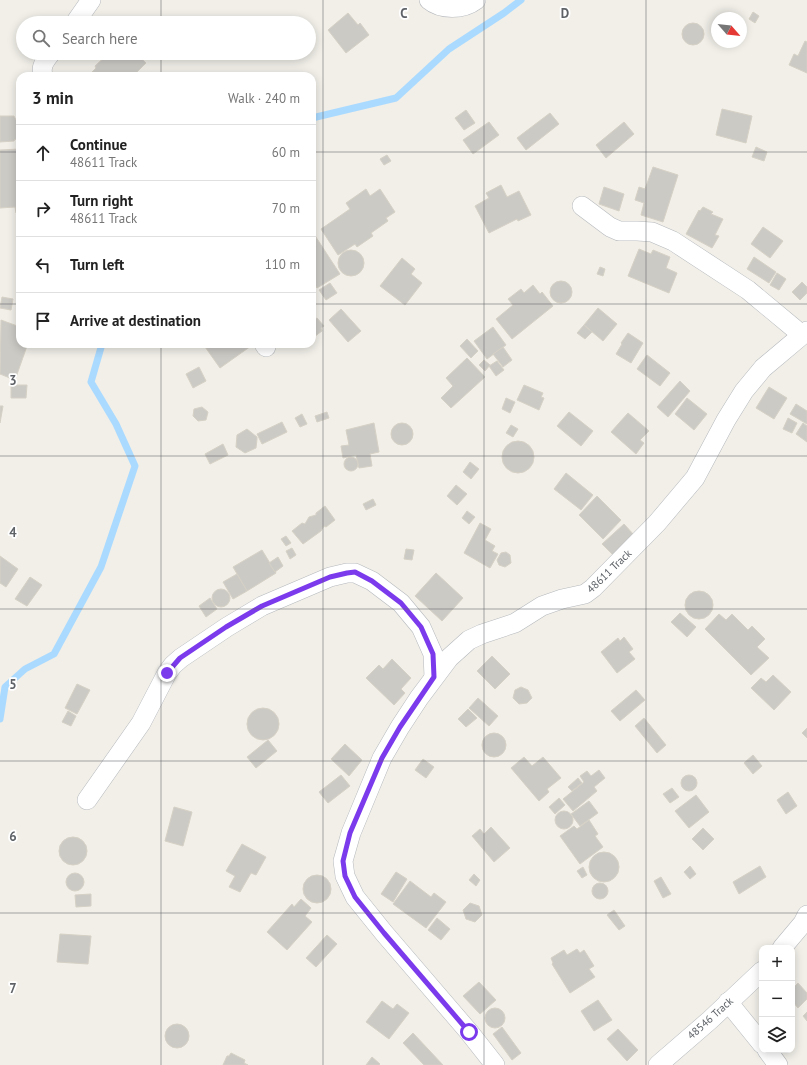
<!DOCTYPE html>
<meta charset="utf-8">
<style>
body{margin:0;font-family:"PT Sans",sans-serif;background:#f6f6f6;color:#222}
.controls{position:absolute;right:12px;bottom:12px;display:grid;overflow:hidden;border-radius:8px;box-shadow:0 2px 10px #0003}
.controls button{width:36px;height:36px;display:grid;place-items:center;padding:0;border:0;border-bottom:1px solid #e0e0e0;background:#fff;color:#222;font:20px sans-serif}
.compass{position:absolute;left:711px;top:12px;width:36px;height:36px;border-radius:50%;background:#fff;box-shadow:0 2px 10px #0003;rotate:118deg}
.stop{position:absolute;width:12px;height:12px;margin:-9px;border:3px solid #7c3aed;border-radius:50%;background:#fff}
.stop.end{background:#7c3aed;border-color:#fff;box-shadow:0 1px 4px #0008}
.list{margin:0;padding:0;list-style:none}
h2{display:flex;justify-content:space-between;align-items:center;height:52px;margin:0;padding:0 16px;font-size:17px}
h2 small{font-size:13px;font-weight:400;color:#767676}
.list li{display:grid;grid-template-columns:26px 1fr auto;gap:12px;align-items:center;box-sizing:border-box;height:56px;padding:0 16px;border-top:1px solid #e0e0e0}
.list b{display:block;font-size:15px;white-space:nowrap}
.list p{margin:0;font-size:13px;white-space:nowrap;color:#767676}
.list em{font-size:13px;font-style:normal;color:#767676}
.icon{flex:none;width:22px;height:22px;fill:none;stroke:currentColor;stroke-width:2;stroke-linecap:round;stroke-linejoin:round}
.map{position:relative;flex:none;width:807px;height:1065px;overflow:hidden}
.search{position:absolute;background:#fff;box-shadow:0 2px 10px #0003;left:16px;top:16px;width:300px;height:44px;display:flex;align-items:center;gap:10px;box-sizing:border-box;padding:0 14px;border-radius:22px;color:#767676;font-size:15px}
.panel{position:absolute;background:#fff;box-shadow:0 2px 10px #0003;left:16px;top:72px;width:300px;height:276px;border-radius:12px}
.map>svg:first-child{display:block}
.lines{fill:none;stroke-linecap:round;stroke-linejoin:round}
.stream{stroke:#aadaff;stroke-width:7}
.building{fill:#cccac5;stroke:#d6d1c6}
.minor-casing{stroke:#b5b8bc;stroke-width:20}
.minor{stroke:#fff;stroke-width:19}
.route{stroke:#7c3aed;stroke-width:5}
.grid{fill:none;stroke:#5f6368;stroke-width:1;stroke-opacity:0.55}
.labels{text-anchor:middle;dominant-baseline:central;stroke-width:3.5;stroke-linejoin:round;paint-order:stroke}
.street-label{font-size:11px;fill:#5f6368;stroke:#fff}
.grid-label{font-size:13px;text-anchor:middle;font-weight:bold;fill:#5f6368;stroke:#fff;stroke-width:3.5;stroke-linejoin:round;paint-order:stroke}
</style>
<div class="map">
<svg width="807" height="1065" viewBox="0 0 807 1065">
<rect width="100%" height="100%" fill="#f1efe8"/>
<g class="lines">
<g class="stream">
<polyline points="312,118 396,98 449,49 504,13 521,0"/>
<polyline points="0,719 5,687 25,669 54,654 101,567 135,466 116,424 91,382 102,344"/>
</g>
</g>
<g class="building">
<polygon points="753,12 759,16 755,23 749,19"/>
<polygon points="348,13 358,25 360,23 369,35 346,53 328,30"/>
<circle cx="693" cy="34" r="11"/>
<polygon points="805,41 807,42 807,73 789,65 794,54 798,56"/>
<polygon points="109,53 136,53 146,63 133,76 90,76 89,75 96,68 95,66"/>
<polygon points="722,109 752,116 746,143 716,135"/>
<polygon points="466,110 475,123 464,130 455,118"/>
<polygon points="550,113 559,124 526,150 517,138"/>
<polygon points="0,116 14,116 20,128 19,141 15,139 14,141 0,142"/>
<polygon points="489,122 499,135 473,154 463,140"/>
<polygon points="624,122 634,134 606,158 596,145"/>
<polygon points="756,147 767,152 764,161 752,157"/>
<polygon points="19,149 20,213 16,213 15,207 0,208 0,150"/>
<polygon points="387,155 391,161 384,165 380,159"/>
<polygon points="653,167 678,175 663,222 641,215 644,203 635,200 639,187 645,189"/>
<polygon points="501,185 507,197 519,191 531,215 518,221 517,219 489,233 475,206 489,198 486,193"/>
<polygon points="604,187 624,194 619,211 599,204"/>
<polygon points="366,189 370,196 380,189 395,212 386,218 388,221 371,233 373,236 357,247 355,244 338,255 321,229 350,209 346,203"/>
<polygon points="703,207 713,212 711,214 723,219 715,235 719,236 712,248 686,234 699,210 700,211"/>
<polygon points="763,227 783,241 770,258 751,244"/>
<polygon points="312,231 340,274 317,288 312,281"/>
<polygon points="639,249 651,254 653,250 670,257 666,268 677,273 669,293 628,276"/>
<circle cx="351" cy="263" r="13"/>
<polygon points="754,257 776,272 769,283 747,269"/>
<polygon points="402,258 415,269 411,274 422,283 405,305 380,286"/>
<polygon points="600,267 605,269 603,276 597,274"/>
<polygon points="777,273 786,279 779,290 770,285"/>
<circle cx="561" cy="292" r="11"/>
<polygon points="802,282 807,287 807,293 800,300 792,292"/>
<polygon points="330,283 337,293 326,300 319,290"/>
<polygon points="533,285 540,294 542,292 553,306 512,339 496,319 513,305 508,299 521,289 524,293"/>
<polygon points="2,297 13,299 11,310 0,308"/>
<polygon points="598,308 617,324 603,341 584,325"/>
<polygon points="341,309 361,331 348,342 329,320"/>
<polygon points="317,318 324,326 321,328 322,331 314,337 312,334 312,321"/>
<polygon points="1,320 20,327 20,344 33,344 32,347 27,346 15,380 0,374"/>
<polygon points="584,325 592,332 585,339 577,333"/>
<polygon points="493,327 506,345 487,359 474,341"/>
<polygon points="628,333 643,343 631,363 616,354 622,344 621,343"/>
<polygon points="467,339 478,351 471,358 460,346"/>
<polygon points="203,344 250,344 251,346 220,368"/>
<polygon points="503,347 512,360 503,367 493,354"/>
<polygon points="647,355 670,373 660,386 637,369"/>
<polygon points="467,358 485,377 451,408 441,398 453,386 446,378"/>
<polygon points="484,360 490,365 485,371 479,365"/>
<polygon points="497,361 504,370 496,376 489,366"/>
<polygon points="199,367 206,381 193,388 186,374"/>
<polygon points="680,381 690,391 668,417 657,407"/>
<polygon points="11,385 27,385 26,398 11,398"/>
<polygon points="524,385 543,393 541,397 544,398 539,410 517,400"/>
<polygon points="769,387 787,398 774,419 756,408"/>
<polygon points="506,398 515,402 510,413 502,409"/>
<polygon points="687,398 707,414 694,430 675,414"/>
<polygon points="796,404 807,411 807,424 790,414"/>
<polygon points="0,406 3,406 0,423"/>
<polygon points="202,407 208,412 206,420 198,421 193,416 194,409"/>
<polygon points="327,412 329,418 317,422 315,416"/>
<polygon points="569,412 593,431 581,446 557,426"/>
<polygon points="628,413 649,431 640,440 644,443 636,454 611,432"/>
<polygon points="302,414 307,424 300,427 295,418"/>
<polygon points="788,418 797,423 792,433 783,429"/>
<polygon points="282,422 287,432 262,444 257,434"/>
<polygon points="374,423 379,452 370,454 372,466 359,468 356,455 343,458 341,446 349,445 346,430"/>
<polygon points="803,423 807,426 807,442 796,434"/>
<circle cx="402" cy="434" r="11"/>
<polygon points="511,425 518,429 513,437 506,433"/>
<polygon points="247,429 257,437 257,439 256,448 245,453 236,447 237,435"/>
<circle cx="518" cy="457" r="16"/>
<polygon points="223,444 228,455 210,464 205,454"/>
<circle cx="351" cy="464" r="7"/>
<polygon points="470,462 479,469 471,479 463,472"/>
<polygon points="566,473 593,495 581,510 554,489"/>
<polygon points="456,485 467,494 457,505 447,496"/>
<polygon points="597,496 621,520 603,539 579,515"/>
<polygon points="373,499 376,505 366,510 363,504"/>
<polygon points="325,506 335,520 326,527 324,526 321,531 303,544 292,531 302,523 305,524 309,517 316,515 316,513"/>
<polygon points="467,511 475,517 469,524 462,518"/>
<polygon points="480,523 491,529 485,540 495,546 492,551 498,554 490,568 464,553"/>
<polygon points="624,524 634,535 613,555 602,544"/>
<polygon points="286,536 291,543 286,546 281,539"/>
<polygon points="292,548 296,555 290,559 286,551"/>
<polygon points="406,549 414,550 412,560 404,559"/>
<polygon points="262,550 276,573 247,591 233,567"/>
<polygon points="506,552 510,555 511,563 505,567 499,565 497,560 501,553"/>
<polygon points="0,556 18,569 6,587 0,583"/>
<polygon points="278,557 283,566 275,572 269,563"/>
<polygon points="436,573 463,598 442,621 415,596"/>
<polygon points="237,574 247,591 233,599 223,582"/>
<polygon points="30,577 42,585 27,606 15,599"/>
<circle cx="221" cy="598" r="9"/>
<circle cx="699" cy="605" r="14"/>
<polygon points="210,598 217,609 206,617 199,606"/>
<polygon points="680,613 696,627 687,637 671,622"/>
<polygon points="719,614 726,620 732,614 748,630 752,626 765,639 757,647 769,658 751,675 705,629"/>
<polygon points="624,637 633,649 629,652 635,659 617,673 601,652 618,638 620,641"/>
<polygon points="492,656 510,674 495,689 477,671"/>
<polygon points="392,659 411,678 401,689 405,693 394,705 366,678 379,665 383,669"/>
<polygon points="773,675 791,692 774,710 751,688 761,678 766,682"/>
<polygon points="77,684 90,690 77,714 65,708"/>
<polygon points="521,687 528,690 532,698 527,703 519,704 513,698 515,690"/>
<polygon points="636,690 645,700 620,721 611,711"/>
<polygon points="478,698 498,716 489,726 469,708"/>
<circle cx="263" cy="724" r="16"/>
<polygon points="468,709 477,718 466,727 458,719"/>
<polygon points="68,711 76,716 71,726 62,722"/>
<polygon points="644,718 666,745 657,753 635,726"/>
<polygon points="807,728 807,738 802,733"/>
<circle cx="494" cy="745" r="12"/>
<polygon points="268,740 277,751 256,768 247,757"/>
<polygon points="345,744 362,760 349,776 331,759"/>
<polygon points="753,755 762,766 753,774 744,763"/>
<polygon points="524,757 532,766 543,757 561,778 547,789 549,792 539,801 511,768"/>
<polygon points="423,759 434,767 426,778 415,770"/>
<polygon points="599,770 605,778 594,787 597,791 573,811 563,799 584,782 580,776 587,771 591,776"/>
<circle cx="689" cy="783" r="8"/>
<polygon points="341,775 350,786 328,803 319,792"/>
<polygon points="578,778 582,783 572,791 568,787"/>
<polygon points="672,788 679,797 670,803 663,794"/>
<polygon points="788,792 797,806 786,814 777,800"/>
<polygon points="696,795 709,812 689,828 675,811"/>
<polygon points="559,798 565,805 555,814 549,807"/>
<polygon points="589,801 598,813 580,826 571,814"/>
<polygon points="174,807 192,812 183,846 165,841"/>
<circle cx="564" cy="820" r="9"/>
<polygon points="589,820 598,834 595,836 603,847 580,864 560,836 574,826 577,829"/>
<polygon points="491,827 510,848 494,862 472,836 480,829 484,834"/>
<polygon points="703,828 714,839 703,850 692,839"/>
<circle cx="73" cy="851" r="14"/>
<polygon points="242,844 266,857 256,875 251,873 240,892 229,887 235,876 226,871"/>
<circle cx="604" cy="867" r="15"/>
<polygon points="690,866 696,874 690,879 684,872"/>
<polygon points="760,866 766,877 739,894 733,882"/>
<polygon points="583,867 587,875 582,878 577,871"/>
<polygon points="396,872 407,879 393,902 381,894"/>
<circle cx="75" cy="882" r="9"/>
<polygon points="474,874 480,880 476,886 469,880"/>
<circle cx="317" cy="889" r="14"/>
<polygon points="661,877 671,894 663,898 654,881"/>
<polygon points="410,881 431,897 434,893 446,902 426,928 393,904"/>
<circle cx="600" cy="891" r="8"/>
<polygon points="91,894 91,906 76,907 75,895"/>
<polygon points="301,899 311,908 305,916 312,922 287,950 267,932 292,904 294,907"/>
<polygon points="470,903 479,906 482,915 475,922 466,919 463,910"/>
<polygon points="614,910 625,926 619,930 607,915"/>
<polygon points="437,918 450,929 441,940 428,930"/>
<polygon points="60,934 91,936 88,964 57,962"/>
<polygon points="327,935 337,944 316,967 306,958"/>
<polygon points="577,949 580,953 584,950 594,966 589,969 595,977 570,993 552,964 553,963 551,958 564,950 567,955"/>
<polygon points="479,982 496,1000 480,1014 463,996"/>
<polygon points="798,983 807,993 807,999 798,1008 792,1001 792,989"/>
<polygon points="598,1000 612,1020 594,1031 581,1011"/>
<polygon points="382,1001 393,1009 397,1004 409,1013 389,1039 366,1022"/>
<circle cx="495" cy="1018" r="10"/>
<polygon points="807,1012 807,1021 803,1016"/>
<circle cx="177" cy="1036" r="12"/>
<polygon points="502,1027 521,1053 512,1060 493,1034"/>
<polygon points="618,1029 638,1050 627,1061 607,1039"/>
<polygon points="413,1033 443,1065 424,1065 403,1043"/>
<polygon points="231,1053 245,1060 244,1063 248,1065 223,1065 227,1056 229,1056"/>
<polygon points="372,1057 380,1064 379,1065 366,1065"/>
</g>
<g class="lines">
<g class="minor-casing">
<g id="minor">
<path d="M 429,0 C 441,10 463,10 476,0"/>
<polyline points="75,23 91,0"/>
<path d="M 43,76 C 40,67 45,60 51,53"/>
<polyline points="582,206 610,227 619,231 637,231 652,232 673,241 748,290 801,334"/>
<polyline points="264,344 266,347"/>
<polyline points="87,800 141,723 167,673 173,665 181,658 227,627 262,606 330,577 347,573 355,573 372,581 401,603 421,627 433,654 434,677"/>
<polyline points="782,948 803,923 807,915"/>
<polyline points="728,1002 762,1044"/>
<polyline points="767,1050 778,1065"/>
<polyline points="495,1065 469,1032 384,933 355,897 345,876 343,861 351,833 382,758 400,727 419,698 449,658 469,640 482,634 515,623 542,606 562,599 585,594 593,588 657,523 695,478 726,420 744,391 763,368 807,331"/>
<polyline points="658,1065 710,1020 762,971"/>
</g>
</g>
<use href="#minor" class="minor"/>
</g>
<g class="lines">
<polyline class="route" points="167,673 180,658 226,627 262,606 330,577 347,573 355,572 372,581 401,603 421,627 433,654 434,677 400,727 382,758 350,833 343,861 345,876 355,897 384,933 469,1032"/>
</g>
<path class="grid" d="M 161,0 L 161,23M 323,0 L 323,1065M 484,0 L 484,1065M 646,0 L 646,1065M 161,53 L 161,76M 0,152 L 20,152M 312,152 L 807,152M 0,304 L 20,304M 312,304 L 807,304M 161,344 L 161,1065M 0,456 L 807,456M 0,609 L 807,609M 0,761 L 807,761M 0,913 L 807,913"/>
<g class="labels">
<g class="street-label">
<text transform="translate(609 571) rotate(-44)">48611 Track</text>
<text transform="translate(710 1018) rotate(-42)">48546 Track</text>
</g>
</g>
<g class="grid-label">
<text x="404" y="18">C</text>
<text x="565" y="18">D</text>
<text x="13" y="385">3</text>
<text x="13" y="537">4</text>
<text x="13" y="689">5</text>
<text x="13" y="841">6</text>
<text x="13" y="993">7</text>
</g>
</svg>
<div class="controls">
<button>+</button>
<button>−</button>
<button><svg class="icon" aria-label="layers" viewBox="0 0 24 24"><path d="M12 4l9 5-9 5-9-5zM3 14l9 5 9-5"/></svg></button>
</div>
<svg class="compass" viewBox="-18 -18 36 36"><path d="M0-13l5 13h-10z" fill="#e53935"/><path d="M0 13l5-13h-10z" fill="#767676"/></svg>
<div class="stop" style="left:469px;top:1032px"></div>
<div class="stop end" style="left:167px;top:673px"></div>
<div class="search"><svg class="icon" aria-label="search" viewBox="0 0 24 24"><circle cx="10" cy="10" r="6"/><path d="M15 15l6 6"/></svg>Search here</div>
<section class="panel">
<h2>3 min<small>Walk · 240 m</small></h2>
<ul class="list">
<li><svg class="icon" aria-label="ahead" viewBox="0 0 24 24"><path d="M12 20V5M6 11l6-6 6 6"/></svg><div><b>Continue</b><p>48611 Track</p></div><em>60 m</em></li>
<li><svg class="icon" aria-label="right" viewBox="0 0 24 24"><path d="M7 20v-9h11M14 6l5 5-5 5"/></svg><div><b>Turn right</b><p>48611 Track</p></div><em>70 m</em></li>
<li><svg class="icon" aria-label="left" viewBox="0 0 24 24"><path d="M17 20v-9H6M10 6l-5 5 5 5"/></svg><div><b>Turn left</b></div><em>110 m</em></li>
<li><svg class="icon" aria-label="arrive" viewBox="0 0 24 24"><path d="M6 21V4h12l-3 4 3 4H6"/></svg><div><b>Arrive at destination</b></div></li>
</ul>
</section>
</div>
